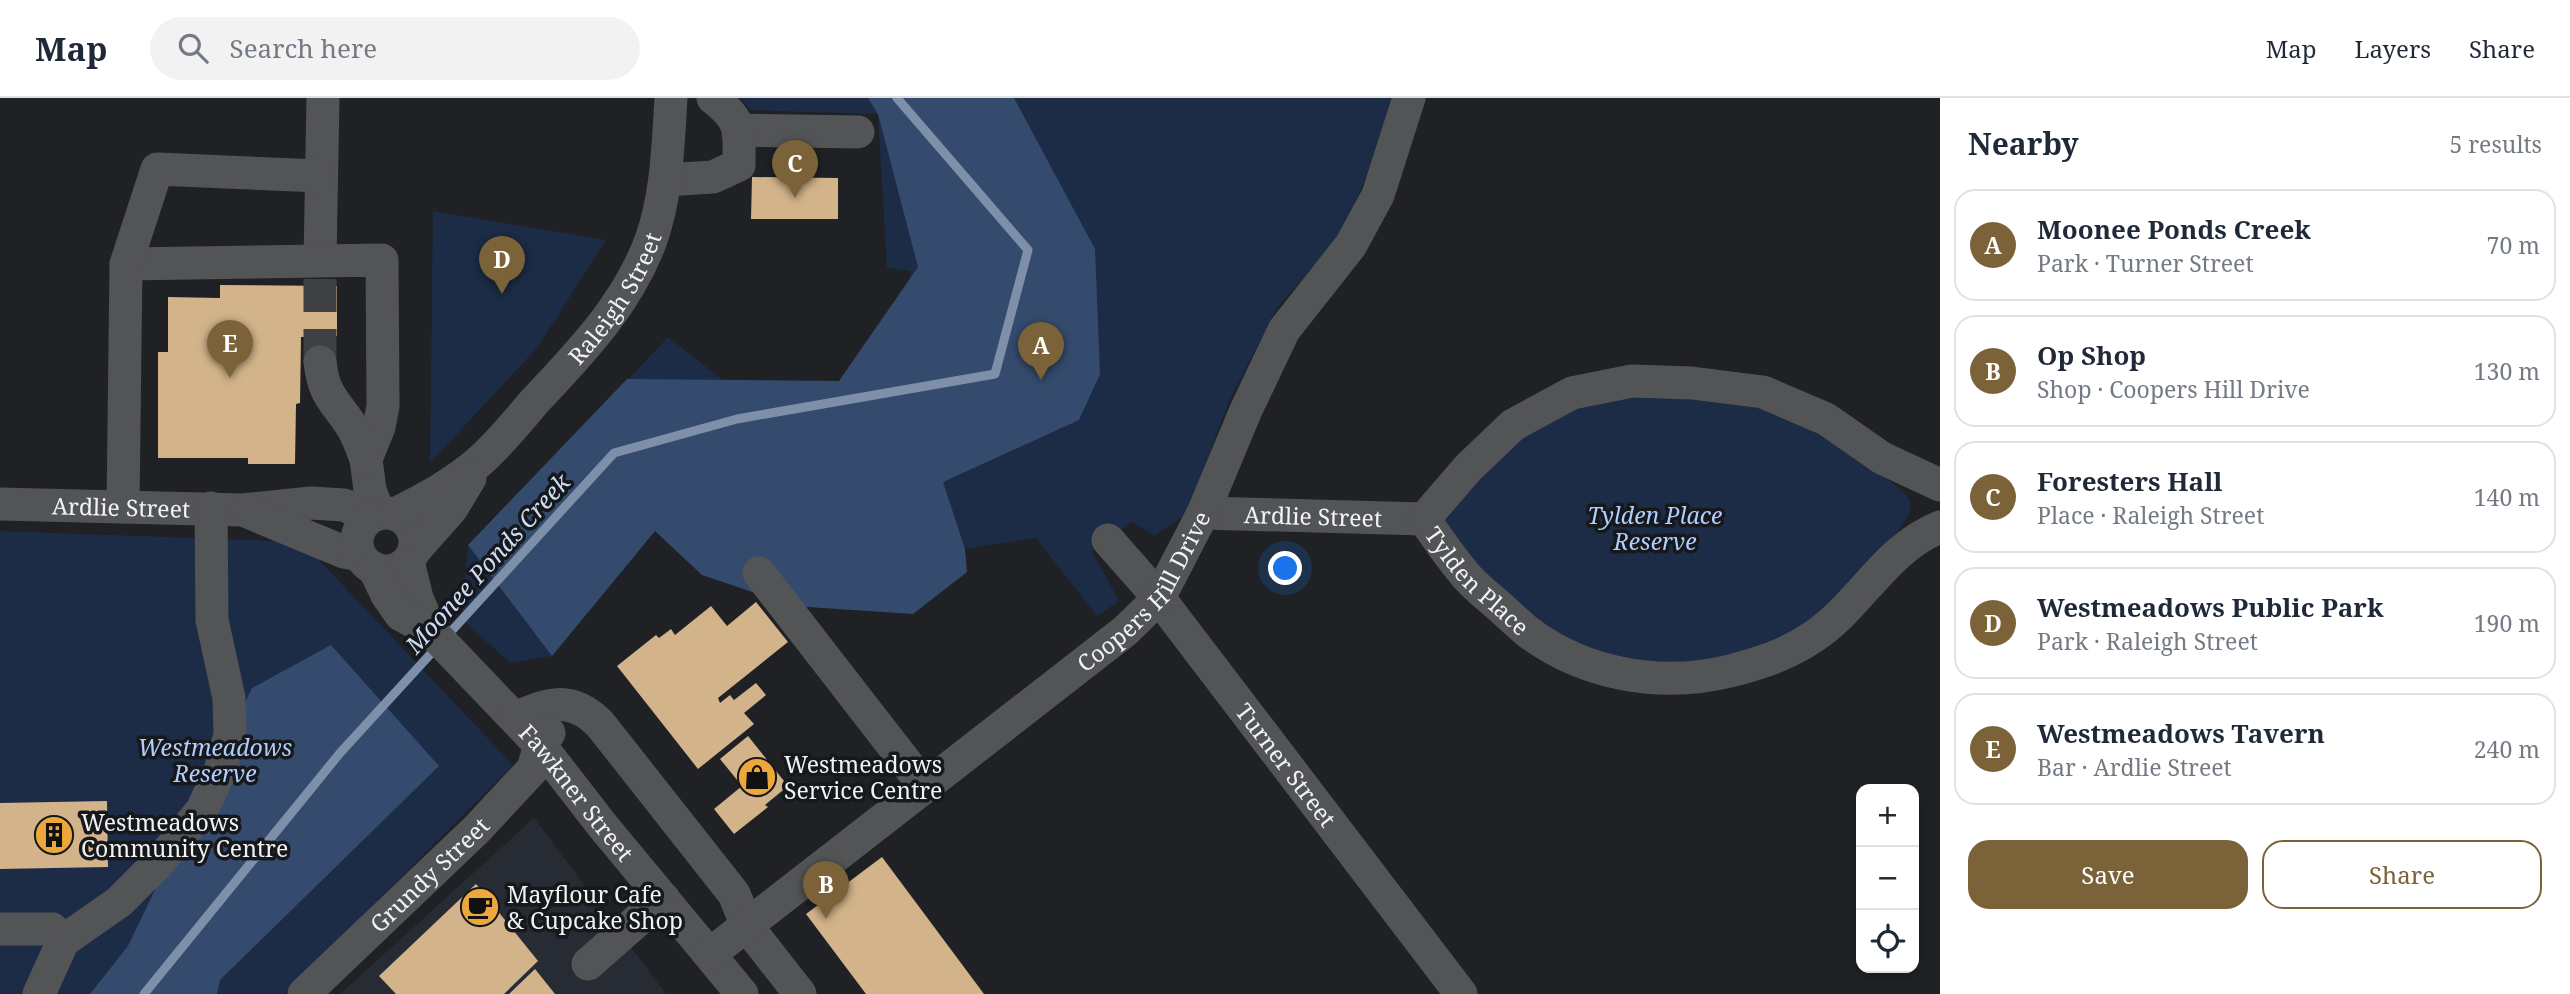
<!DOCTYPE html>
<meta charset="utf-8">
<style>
body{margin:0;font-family:"Noto Serif",serif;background:#f2f2f3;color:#1f2937}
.controls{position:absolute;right:21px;bottom:21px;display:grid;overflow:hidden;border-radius:14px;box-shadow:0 4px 10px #0003}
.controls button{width:63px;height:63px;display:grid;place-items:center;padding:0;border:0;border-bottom:2px solid #e0e1e3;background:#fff;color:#1f2937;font:35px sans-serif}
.you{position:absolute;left:1286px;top:471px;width:24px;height:24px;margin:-18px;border:5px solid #fff;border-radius:50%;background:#1a73e8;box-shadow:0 0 0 10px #1a73e833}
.badge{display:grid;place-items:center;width:46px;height:46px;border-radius:50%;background:#7c6239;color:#fff;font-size:23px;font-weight:700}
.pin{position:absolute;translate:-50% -58px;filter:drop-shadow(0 2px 4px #0008)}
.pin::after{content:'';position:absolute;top:37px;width:24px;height:21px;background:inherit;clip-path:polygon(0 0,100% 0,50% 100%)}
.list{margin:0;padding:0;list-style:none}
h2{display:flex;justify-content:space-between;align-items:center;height:91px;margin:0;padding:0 28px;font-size:30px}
h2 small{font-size:23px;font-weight:400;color:#747a83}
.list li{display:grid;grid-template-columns:46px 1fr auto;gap:21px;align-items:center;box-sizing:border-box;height:112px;margin:0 14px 14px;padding:0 14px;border:2px solid #e0e1e3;border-radius:21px}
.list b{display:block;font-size:26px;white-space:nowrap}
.list p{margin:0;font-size:23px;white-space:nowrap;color:#747a83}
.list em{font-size:23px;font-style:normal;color:#747a83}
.actions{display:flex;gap:14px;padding:21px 28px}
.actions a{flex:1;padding:16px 0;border:2px solid #7c6239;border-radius:21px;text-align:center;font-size:24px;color:#7c6239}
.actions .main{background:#7c6239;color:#fff}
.icon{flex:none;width:38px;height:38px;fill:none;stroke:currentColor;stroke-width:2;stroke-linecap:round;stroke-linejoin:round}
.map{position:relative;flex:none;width:1940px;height:896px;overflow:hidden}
header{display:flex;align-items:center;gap:42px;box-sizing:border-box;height:98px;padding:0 35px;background:#fff;border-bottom:2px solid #e0e1e3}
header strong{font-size:33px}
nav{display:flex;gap:38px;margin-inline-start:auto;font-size:24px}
.search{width:490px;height:63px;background:#f2f2f3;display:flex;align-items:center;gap:18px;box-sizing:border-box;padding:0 24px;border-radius:38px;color:#747a83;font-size:26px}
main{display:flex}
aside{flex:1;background:#fff}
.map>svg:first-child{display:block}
.built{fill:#272c34}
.green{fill:#1c2c46}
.forest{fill:#354b6e}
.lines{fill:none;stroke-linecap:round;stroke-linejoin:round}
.stream{stroke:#7e8fa9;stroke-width:9}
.building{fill:#d3b38a}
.minor-tunnel{stroke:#3e4043;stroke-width:33;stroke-dasharray:33 17;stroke-linecap:butt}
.minor{stroke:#535456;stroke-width:33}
.labels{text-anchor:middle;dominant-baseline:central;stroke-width:7;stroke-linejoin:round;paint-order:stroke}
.street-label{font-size:23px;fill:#f1f3f5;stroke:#16181b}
.park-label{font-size:23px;font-style:italic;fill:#afceff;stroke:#16181b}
.poi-label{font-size:23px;fill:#f1f3f5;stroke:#16181b;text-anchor:start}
.water-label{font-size:24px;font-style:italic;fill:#cdddf6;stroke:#16181b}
</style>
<header>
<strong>Map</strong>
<div class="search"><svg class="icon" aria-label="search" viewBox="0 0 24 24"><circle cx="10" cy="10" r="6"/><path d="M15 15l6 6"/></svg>Search here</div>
<nav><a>Map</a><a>Layers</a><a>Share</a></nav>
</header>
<main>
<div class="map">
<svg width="1940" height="896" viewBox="0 0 1940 896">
<rect width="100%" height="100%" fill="#1f2124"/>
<polygon class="built" points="534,720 666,896 340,896"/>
<g class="green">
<polygon points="741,0 1393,0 1374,60 1343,134 1277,210 1229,303 1187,415 1155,438 1132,424 1092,453 1119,503 1097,518 1036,440 854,468 702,477 655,433 552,558 510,565 462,521 468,447 528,388 668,239 729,287 829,287 884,269 918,246 910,173 887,170 878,16 750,12"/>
<polygon points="433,113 606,142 537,250 430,365"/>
<polygon points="1722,297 1783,316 1837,341 1900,391 1907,398 1911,405 1908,418 1887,449 1828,514 1760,554 1685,570 1583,553 1496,496 1446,429 1445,420 1512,345 1593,300"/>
<polygon points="0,433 302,444 513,667 284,896 0,896"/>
</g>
<g class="forest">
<polygon points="868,0 1014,0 1095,151 1100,276 1079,322 943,384 965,451 967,474 913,516 793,508 702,477 655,433 552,558 468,447 627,281 839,283 918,169 878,16"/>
<polygon points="331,547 439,668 220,882 217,896 90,896 128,848 252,590"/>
</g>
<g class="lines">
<g class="stream">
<polyline points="446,539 614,355 737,321 995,276 1028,152 897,0"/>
<polyline points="144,896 340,655 436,550"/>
</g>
</g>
<g class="building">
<polygon points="752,79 838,80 838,121 751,121"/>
<polygon points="220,187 337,188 337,238 301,239 300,305 296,306 295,366 248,366 248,360 158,360 158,254 168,254 168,199 220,200"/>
<polygon points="756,504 788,544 718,600 720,605 730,597 734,602 756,585 766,597 744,615 754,626 698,671 617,568 656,537 659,540 671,531 675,537 711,508 727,528"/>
<polygon points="748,638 788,688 765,707 768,709 734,736 714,711 742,688 720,661"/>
<polygon points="107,703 108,769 0,771 0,705"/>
<polygon points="882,759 984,896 866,896 806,816"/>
<polygon points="476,786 538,863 504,896 396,896 379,878"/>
<polygon points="535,871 555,896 509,896"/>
</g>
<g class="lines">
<polyline class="minor-tunnel" points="320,264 320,162"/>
<g class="minor">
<polyline points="739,32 858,34"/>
<path d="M 665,82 L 713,79 L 739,67 C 739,32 743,23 713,0"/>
<polyline points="320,162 323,0"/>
<polyline points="126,166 382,162 383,308 379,329 366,361 370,392 379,416"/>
<path d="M 320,264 C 324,299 335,302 352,329 C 358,339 362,351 366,361"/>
<path id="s1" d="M 0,406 L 243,412 L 311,405 L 344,407 L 370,419"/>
<polyline points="123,409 126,166 157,71 320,78"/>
<polyline points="248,414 344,454 360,457"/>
<path id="s2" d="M 1203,415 L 1424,421"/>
<circle cx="386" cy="444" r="29"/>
<path id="s3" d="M 395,416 C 425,401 455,385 480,363 C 500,345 517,324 534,304 C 580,255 627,207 651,142 C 667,97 668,47 671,0"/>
<path id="s4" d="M 1424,421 C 1438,441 1452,462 1468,480 C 1478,491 1490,500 1500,509 C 1509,517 1518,526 1528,534 C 1585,577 1661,590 1730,573 C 1761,565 1786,557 1813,539 C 1861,507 1885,451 1940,429"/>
<polyline points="1424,421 1468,370 1513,327 1572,295 1632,283 1692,285 1763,294 1826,321 1882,360 1940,387"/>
<path id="s5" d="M 1108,442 L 1159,500 L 1461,896"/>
<polyline points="414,453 452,410 470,380"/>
<polyline points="408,464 417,500 431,533"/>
<path id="s6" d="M 374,470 L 387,497 L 401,517 L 431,533 L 540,647 L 602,727 L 742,896"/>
<polyline points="759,475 925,689"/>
<path d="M 515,620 C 550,605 571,597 600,626 L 734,796 L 747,828 L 800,896"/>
<polyline points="0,831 52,831 63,843"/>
<path id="s7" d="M 710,856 L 1125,533 L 1159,500 L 1203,415 L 1246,312 L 1284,232 L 1351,147 L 1378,97 L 1409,0"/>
<polyline points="588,866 663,800"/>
<polyline points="39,896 63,843 119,804 159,764 202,712 220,673 230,637 229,600 212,522 211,410"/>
<path id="s8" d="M 304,896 L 477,731 L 516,689 L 533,671 L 540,647 L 549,635"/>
</g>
</g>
<defs>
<g id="shop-disc" transform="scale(2.0125)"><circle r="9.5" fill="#eda83b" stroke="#16181b"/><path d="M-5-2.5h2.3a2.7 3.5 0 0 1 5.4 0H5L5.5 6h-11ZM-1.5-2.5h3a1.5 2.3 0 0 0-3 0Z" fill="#111"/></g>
<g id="building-disc" transform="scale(2.0125)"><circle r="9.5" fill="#eda83b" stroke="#16181b"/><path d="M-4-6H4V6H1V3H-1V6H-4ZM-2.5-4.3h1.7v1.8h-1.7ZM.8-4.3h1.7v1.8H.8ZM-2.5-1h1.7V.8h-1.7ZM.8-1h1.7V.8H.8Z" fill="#111"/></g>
<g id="cafe-disc" transform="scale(2.0125)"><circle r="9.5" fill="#eda83b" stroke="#16181b"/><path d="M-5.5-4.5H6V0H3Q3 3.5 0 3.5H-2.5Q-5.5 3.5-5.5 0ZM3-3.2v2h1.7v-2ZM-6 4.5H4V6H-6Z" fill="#111"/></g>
</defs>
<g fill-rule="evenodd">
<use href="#shop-disc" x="757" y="679"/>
<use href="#building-disc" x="54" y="737"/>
<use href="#cafe-disc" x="480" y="809"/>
</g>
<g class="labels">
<g class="street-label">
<text stroke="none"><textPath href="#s3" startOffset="313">Raleigh Street</textPath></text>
<text stroke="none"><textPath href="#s1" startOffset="121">Ardlie Street</textPath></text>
<text stroke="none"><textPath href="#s2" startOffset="110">Ardlie Street</textPath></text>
<text stroke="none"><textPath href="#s4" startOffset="82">Tylden Place</textPath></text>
<text stroke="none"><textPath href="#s7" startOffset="569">Coopers Hill Drive</textPath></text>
<text stroke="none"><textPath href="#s5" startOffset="287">Turner Street</textPath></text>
<text stroke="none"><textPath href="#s6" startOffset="306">Fawkner Street</textPath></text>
<text stroke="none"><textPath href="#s8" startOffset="173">Grundy Street</textPath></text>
</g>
<g class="park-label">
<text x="1655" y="417">Tylden Place<tspan x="1655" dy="26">Reserve</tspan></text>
<text x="215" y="649">Westmeadows<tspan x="215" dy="26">Reserve</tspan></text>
</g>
<g class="poi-label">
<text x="784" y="666">Westmeadows<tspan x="784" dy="26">Service Centre</tspan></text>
<text x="81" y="724">Westmeadows<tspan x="81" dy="26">Community Centre</tspan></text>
<text x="507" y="796">Mayflour Cafe<tspan x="507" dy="26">&amp; Cupcake Shop</tspan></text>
</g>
<g class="water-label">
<text transform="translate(487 465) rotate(-48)">Moonee Ponds Creek</text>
</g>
</g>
</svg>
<div class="controls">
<button>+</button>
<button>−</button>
<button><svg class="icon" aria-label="locate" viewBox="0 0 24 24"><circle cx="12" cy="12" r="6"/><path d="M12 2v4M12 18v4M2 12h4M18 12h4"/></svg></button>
</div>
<div class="you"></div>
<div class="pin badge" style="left:1041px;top:282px">A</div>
<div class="pin badge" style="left:826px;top:821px">B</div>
<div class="pin badge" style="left:795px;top:100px">C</div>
<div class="pin badge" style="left:502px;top:196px">D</div>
<div class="pin badge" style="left:230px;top:280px">E</div>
</div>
<aside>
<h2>Nearby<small>5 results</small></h2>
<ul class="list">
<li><span class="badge">A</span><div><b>Moonee Ponds Creek</b><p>Park · Turner Street</p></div><em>70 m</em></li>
<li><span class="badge">B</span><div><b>Op Shop</b><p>Shop · Coopers Hill Drive</p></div><em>130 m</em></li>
<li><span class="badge">C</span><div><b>Foresters Hall</b><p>Place · Raleigh Street</p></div><em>140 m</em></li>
<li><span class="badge">D</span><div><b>Westmeadows Public Park</b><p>Park · Raleigh Street</p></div><em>190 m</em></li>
<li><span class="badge">E</span><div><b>Westmeadows Tavern</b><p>Bar · Ardlie Street</p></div><em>240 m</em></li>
</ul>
<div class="actions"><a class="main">Save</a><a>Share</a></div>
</aside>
</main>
